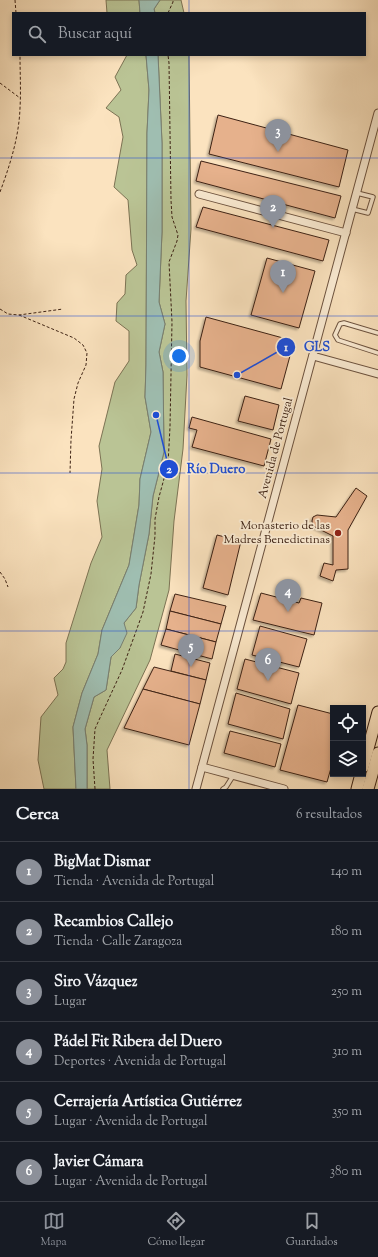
<!DOCTYPE html>
<html lang="es">
<meta charset="utf-8">
<style>
body{margin:0;font-family:"Sorts Mill Goudy",serif;background:#242831;color:#f1f3f6}
.controls{position:absolute;right:12px;bottom:12px;display:grid;overflow:hidden;border-radius:0px;box-shadow:0 2px 6px #0003}
.controls button{width:36px;height:36px;display:grid;place-items:center;padding:0;border:0;border-bottom:1px solid #363941;background:#171b24;color:#f1f3f6;font:20px sans-serif}
.you{position:absolute;left:179px;top:356px;width:14px;height:14px;margin:-10px;border:3px solid #fff;border-radius:50%;background:#1a73e8;box-shadow:0 0 0 6px #1a73e833}
.badge{display:grid;place-items:center;width:26px;height:26px;border-radius:50%;background:#8c9099;color:#fff;font-size:13px;font-weight:700}
.pin{position:absolute;translate:-50% -33px;filter:drop-shadow(0 1px 2px #0008)}
.pin::after{content:'';position:absolute;top:21px;width:14px;height:12px;background:inherit;clip-path:polygon(0 0,100% 0,50% 100%)}
.list{margin:0;padding:0;list-style:none}
h2{display:flex;justify-content:space-between;align-items:center;height:52px;margin:0;padding:0 16px;font-size:17px}
h2 small{font-size:13px;font-weight:400;color:#9ea1a6}
.list li{display:grid;grid-template-columns:26px 1fr auto;gap:12px;align-items:center;box-sizing:border-box;height:60px;padding:0 16px;border-top:1px solid #363941}
.list b{display:block;font-size:15px;white-space:nowrap}
.list p{margin:0;font-size:13px;white-space:nowrap;color:#9ea1a6}
.list em{font-size:13px;font-style:normal;color:#9ea1a6}
.icon{flex:none;width:22px;height:22px;fill:none;stroke:currentColor;stroke-width:2;stroke-linecap:round;stroke-linejoin:round}
.map{position:relative;flex:none;width:378px;height:789px;overflow:hidden}
.search{position:absolute;background:#171b24;box-shadow:0 2px 6px #0003;left:12px;right:12px;top:12px;height:44px;display:flex;align-items:center;gap:10px;box-sizing:border-box;padding:0 14px;border-radius:0px;color:#9ea1a6;font-size:15px}
.sheet{height:412px;background:#171b24}
nav{display:flex;justify-content:space-around;align-items:center;box-sizing:border-box;height:56px;border-top:1px solid #363941;background:#171b24;font-size:11px;color:#9ea1a6}
nav a{display:grid;justify-items:center;gap:2px}
nav .on{color:#8c9099}
.map>svg:first-child{display:block}
.green{fill:#bac495;stroke:#7c7354}
.water{fill:#9fbeb1;stroke:#788072}
.building{fill:#e6b18c;stroke:#3d2214;filter:url(#shadow)}
.lines{fill:none;stroke-linecap:round;stroke-linejoin:round}
.service-casing{stroke:#6c523f;stroke-width:5.5}
.minor-casing{stroke:#6c523f;stroke-width:9}
.trunk-casing{stroke:#3d2214;stroke-width:13}
.path{stroke:#3d2214;stroke-width:1;stroke-dasharray:3 2;stroke-linecap:butt}
.service{stroke:#fcedd5;stroke-width:3.5}
.minor{stroke:#fcedd5;stroke-width:7}
.trunk{stroke:#fbe3bf;stroke-width:11}
.grid{fill:none;stroke:#1d4ed8;stroke-width:1;stroke-opacity:0.55}
.poi-dot{fill:#8f2418;stroke:#fcedd5;stroke-width:1.5}
.labels{text-anchor:middle;dominant-baseline:central;stroke-width:3.5;stroke-linejoin:round;paint-order:stroke}
.street-label{font-size:12px;fill:#3d2214;stroke:#fcedd5}
.poi-label{font-size:12px;fill:#3d2214;stroke:#fcedd5;text-anchor:end}
.leader{fill:none;stroke:#1d4ed8;stroke-width:1.5}
.callout-dot{fill:#1d4ed8;stroke:#fcedd5;stroke-width:1.5}
.mark-label{font-size:12px;text-anchor:middle;font-weight:bold;fill:#fff}
.callout-label{font-size:13px;text-anchor:middle;font-weight:bold;fill:#1d4ed8;stroke:#fcedd5;stroke-width:3.5;stroke-linejoin:round;paint-order:stroke}
</style>
<div class="map">
<svg width="378" height="789" viewBox="0 0 378 789">
<defs>
<filter id="shadow"><feDropShadow dx="-2" dy="2" stdDeviation="1" flood-color="#0004"/></filter>
</defs>
<rect width="100%" height="100%" fill="#fbe3bf"/>
<filter id="stains"><feTurbulence type="fractalNoise" baseFrequency=".005" numOctaves="4"/><feColorMatrix values="0 0 0 0 .2 0 0 0 0 .09 0 0 0 0 .02 0 0 0 .5 -.17"/></filter>
<radialGradient id="worn" r=".72"><stop offset=".6" stop-color="#630" stop-opacity="0"/><stop offset="1" stop-color="#630" stop-opacity=".3"/></radialGradient>
<g class="green">
<polygon points="106,0 139,0 140,13 107,13"/>
<polygon points="160,0 181,0 184,13 155,13 154,9"/>
<polygon points="127,55 146,55 149,90 147,133 146,365 145,397 151,432 140,479 139,505 129,565 102,630 98,654 82,693 73,727 76,789 44,789 38,760 41,717 58,695 54,678 63,669 66,662 66,643 91,563 102,537 97,501 102,469 99,446 115,382 129,361 129,331 116,321 117,303 125,294 126,275 137,265 132,250 128,200 114,187 123,137 119,117 106,108 121,90 115,77"/>
<polygon points="158,55 189,55 191,229 186,301 187,375 183,449 174,521 169,590 150,660 107,750 110,789 87,789 87,745 85,729 94,697 106,690 111,657 120,648 124,623 136,608 139,585 149,534 153,496 164,452 163,372 159,352 165,324 159,302 162,232 162,143"/>
</g>
<g class="water">
<polygon points="139,0 160,0 154,9 155,13 140,13"/>
<polygon points="146,55 158,55 162,143 162,232 159,302 165,324 159,352 163,372 164,452 153,496 149,534 139,585 136,608 124,623 127,633 120,648 111,657 106,690 94,697 85,729 87,745 87,789 76,789 73,727 82,693 98,654 102,630 129,565 139,505 140,479 151,432 145,397 146,365 147,133 149,90"/>
</g>
<g class="building">
<polygon points="218,115 348,150 339,187 209,154"/>
<polygon points="201,161 341,196 335,218 196,181"/>
<polygon points="203,207 329,240 323,261 196,227"/>
<polygon points="267,258 315,271 299,328 251,315"/>
<polygon points="206,317 294,341 281,389 200,367 200,341"/>
<polygon points="245,396 279,405 273,430 238,421"/>
<polygon points="192,417 271,439 264,466 192,447 197,430 189,428"/>
<polygon points="356,488 367,496 348,530 348,569 336,570 333,581 320,576 324,563 333,565 333,536 313,526 312,521 313,517 317,515 336,517"/>
<polygon points="217,535 241,541 228,595 203,588"/>
<polygon points="261,593 299,603 301,598 322,603 314,635 253,620"/>
<polygon points="175,594 226,606 221,624 170,611"/>
<polygon points="170,611 221,624 216,642 166,629"/>
<polygon points="260,626 307,639 299,667 252,655"/>
<polygon points="166,629 216,642 212,659 161,645"/>
<polygon points="175,654 210,663 206,680 171,671"/>
<polygon points="245,659 299,673 291,704 237,689"/>
<polygon points="154,667 206,680 200,704 143,689"/>
<polygon points="143,689 200,704 189,745 124,728"/>
<polygon points="236,693 290,709 283,739 228,724"/>
<polygon points="298,705 333,714 333,761 327,782 280,770"/>
<polygon points="230,731 281,744 275,767 224,753"/>
</g>
<g class="lines">
<g class="service-casing">
<g id="service">
<polyline points="352,209 368,213 373,197 357,193"/>
<polyline points="378,333 344,323 340,324 335,335 338,340 378,353"/>
<polyline points="223,789 226,787 233,776"/>
</g>
</g>
<g class="minor-casing">
<g id="minor">
<polyline points="199,194 346,233"/>
<polyline points="313,356 378,374"/>
<polyline points="202,767 284,789"/>
<polyline points="196,789 378,113"/>
</g>
</g>
<g class="trunk-casing">
<g id="trunk">
<polyline points="363,767 378,712"/>
<polyline points="357,789 361,774"/>
<polyline points="368,789 378,753"/>
</g>
</g>
<g class="path">
<polyline points="15,0 16,13"/>
<polyline points="168,13 173,2 173,0"/>
<polyline points="0,83 20,98"/>
<path d="M 0,192 C 10,165 19,137 20,108 C 21,90 20,73 20,55"/>
<polyline points="0,309 8,314 19,315 63,309"/>
<polyline points="19,315 74,338 83,345 87,353 86,365 78,383 74,399 71,440 70,473"/>
<polyline points="0,572 5,579 8,587"/>
<polyline points="95,789 93,759 95,729 99,720 122,670 143,612 151,574 155,536 155,519 159,497 168,464 170,427 172,322 169,262 177,241 178,235 172,217 171,200 169,63 168,55"/>
</g>
<use href="#service" class="service"/>
<use href="#minor" class="minor"/>
<use href="#trunk" class="trunk"/>
</g>
<path class="grid" d="M 189,0 L 189,13M 189,55 L 189,789M 0,158 L 378,158M 0,316 L 378,316M 0,473 L 378,473M 0,631 L 378,631"/>
<circle class="poi-dot" cx="338" cy="533" r="4"/>
<g class="labels">
<g class="street-label">
<text transform="translate(276 448) rotate(-75)">Avenida de Portugal</text>
</g>
<g class="poi-label">
<text x="330" y="526">Monasterio de las<tspan x="330" dy="14">Madres Benedictinas</tspan></text>
</g>
</g>
<path class="leader" d="M237 375L286 347M156 415L169 469"/>
<g class="callout-dot">
<circle cx="237" cy="375" r="4"/>
<circle cx="156" cy="415" r="4"/>
<circle cx="286" cy="347" r="10"/>
<circle cx="169" cy="469" r="10"/>
</g>
<g class="mark-label">
<text x="286" y="351">1</text>
<text x="169" y="473">2</text>
</g>
<g class="callout-label">
<text x="317" y="351">GLS</text>
<text x="216" y="473">Río Duero</text>
</g>
<rect width="100%" height="100%" filter="url(#stains)"/>
<rect width="100%" height="100%" fill="url(#worn)"/>
</svg>
<div class="controls">
<button><svg class="icon" aria-label="locate" viewBox="0 0 24 24"><circle cx="12" cy="12" r="6"/><path d="M12 2v4M12 18v4M2 12h4M18 12h4"/></svg></button>
<button><svg class="icon" aria-label="layers" viewBox="0 0 24 24"><path d="M12 4l9 5-9 5-9-5zM3 14l9 5 9-5"/></svg></button>
</div>
<div class="you"></div>
<div class="pin badge" style="left:283px;top:293px">1</div>
<div class="pin badge" style="left:273px;top:228px">2</div>
<div class="pin badge" style="left:278px;top:152px">3</div>
<div class="pin badge" style="left:288px;top:612px">4</div>
<div class="pin badge" style="left:191px;top:667px">5</div>
<div class="pin badge" style="left:268px;top:681px">6</div>
<div class="search"><svg class="icon" aria-label="search" viewBox="0 0 24 24"><circle cx="10" cy="10" r="6"/><path d="M15 15l6 6"/></svg>Buscar aquí</div>
</div>
<section class="sheet">
<h2>Cerca<small>6 resultados</small></h2>
<ul class="list">
<li><span class="badge">1</span><div><b>BigMat Dismar</b><p>Tienda · Avenida de Portugal</p></div><em>140 m</em></li>
<li><span class="badge">2</span><div><b>Recambios Callejo</b><p>Tienda · Calle Zaragoza</p></div><em>180 m</em></li>
<li><span class="badge">3</span><div><b>Siro Vázquez</b><p>Lugar</p></div><em>250 m</em></li>
<li><span class="badge">4</span><div><b>Pádel Fit Ribera del Duero</b><p>Deportes · Avenida de Portugal</p></div><em>310 m</em></li>
<li><span class="badge">5</span><div><b>Cerrajería Artística Gutiérrez</b><p>Lugar · Avenida de Portugal</p></div><em>350 m</em></li>
<li><span class="badge">6</span><div><b>Javier Cámara</b><p>Lugar · Avenida de Portugal</p></div><em>380 m</em></li>
</ul>
</section>
<nav>
<a class="on"><svg class="icon" aria-label="map" viewBox="0 0 24 24"><path d="M3 6l6-2 6 2 6-2v14l-6 2-6-2-6 2zM9 4v14M15 6v14"/></svg>Mapa</a>
<a><svg class="icon" aria-label="directions" viewBox="0 0 24 24"><path d="M12 3l9 9-9 9-9-9zM9 14v-3h6M13 9l2 2-2 2"/></svg>Cómo llegar</a>
<a><svg class="icon" aria-label="saved" viewBox="0 0 24 24"><path d="M7 4h10v16l-5-4-5 4z"/></svg>Guardados</a>
</nav>
